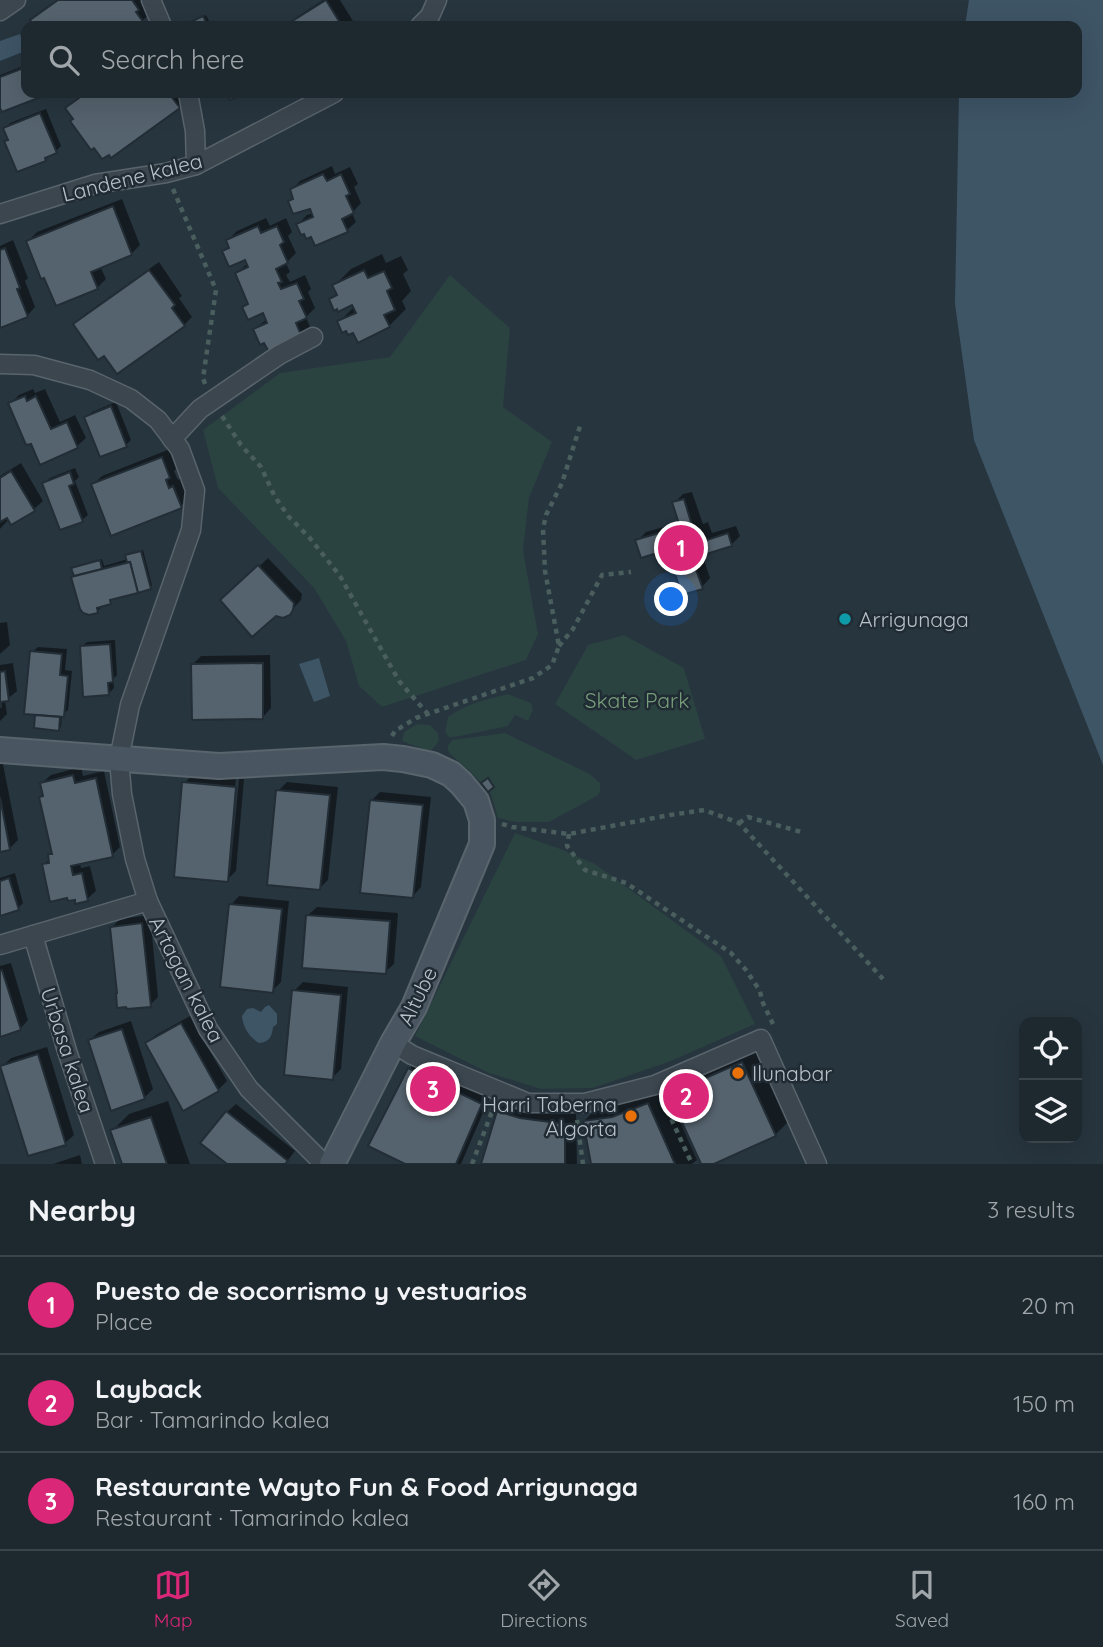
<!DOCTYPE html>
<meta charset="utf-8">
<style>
body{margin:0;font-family:Quicksand,sans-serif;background:#2a343b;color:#f1f3f6}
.controls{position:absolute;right:21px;bottom:21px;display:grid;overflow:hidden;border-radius:14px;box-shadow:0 7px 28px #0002}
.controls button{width:63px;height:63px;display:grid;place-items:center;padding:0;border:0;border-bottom:2px solid #3b444b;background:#1d282f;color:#f1f3f6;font:35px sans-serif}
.you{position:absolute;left:672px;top:600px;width:24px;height:24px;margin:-18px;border:5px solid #fff;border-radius:50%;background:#1a73e8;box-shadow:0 0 0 10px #1a73e833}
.badge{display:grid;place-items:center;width:46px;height:46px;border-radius:50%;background:#db2777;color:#fff;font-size:23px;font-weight:700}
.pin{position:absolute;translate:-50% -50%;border:4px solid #fff;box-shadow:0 2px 7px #0006}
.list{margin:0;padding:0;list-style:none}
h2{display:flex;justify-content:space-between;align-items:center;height:91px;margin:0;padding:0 28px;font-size:30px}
h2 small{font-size:23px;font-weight:400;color:#a0a6aa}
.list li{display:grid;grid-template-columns:46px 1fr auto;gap:21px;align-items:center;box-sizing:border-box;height:98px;padding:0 28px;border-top:2px solid #3b444b}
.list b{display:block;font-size:26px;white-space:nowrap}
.list p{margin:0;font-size:23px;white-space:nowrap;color:#a0a6aa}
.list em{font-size:23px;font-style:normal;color:#a0a6aa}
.icon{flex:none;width:38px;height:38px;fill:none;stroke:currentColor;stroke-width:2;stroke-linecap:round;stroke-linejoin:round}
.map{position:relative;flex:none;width:1103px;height:1164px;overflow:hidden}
.search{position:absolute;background:#1d282f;box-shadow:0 7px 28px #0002;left:21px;right:21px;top:21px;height:77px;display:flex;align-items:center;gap:18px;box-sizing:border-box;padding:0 24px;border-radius:14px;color:#a0a6aa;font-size:26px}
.sheet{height:385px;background:#1d282f}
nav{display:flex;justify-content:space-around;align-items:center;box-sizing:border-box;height:98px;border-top:2px solid #3b444b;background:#1d282f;font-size:19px;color:#a0a6aa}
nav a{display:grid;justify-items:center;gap:4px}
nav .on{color:#db2777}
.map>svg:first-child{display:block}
.green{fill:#2a4240}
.water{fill:#3e5566}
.shadow{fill:#0007}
.building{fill:#55636e;stroke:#222d36;stroke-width:2}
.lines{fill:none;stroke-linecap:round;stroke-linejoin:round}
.street-casing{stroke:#59646c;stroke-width:21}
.secondary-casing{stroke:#59646c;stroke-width:28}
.path{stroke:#495e5d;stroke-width:4.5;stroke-dasharray:5 5;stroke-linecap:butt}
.street{stroke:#3b464f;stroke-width:18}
.secondary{stroke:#495661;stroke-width:24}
.culture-dot{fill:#0f9aa8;stroke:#202b34;stroke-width:2.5}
.food-dot{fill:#e8710a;stroke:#202b34;stroke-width:2.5}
.labels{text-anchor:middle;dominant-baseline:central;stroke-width:5;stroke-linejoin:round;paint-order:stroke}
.street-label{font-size:21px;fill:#b7c1c9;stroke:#202b34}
.poi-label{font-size:21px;fill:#b7c1c9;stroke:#202b34;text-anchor:start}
.park-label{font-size:21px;fill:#779e7a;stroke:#202b34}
</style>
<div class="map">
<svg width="1103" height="1164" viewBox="0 0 1103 1164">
<rect width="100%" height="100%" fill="#27353f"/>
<g class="green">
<polygon points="450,275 510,328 503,407 552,442 529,498 523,550 538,634 526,660 382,707 359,686 346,641 314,588 218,488 203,430 280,373 390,357"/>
<polygon points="624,635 684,668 705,739 636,760 555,704 588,645"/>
<path d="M 508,694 L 531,703 L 533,710 L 528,721 L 515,715 L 508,726 L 455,737 L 449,737 L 445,732 L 448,717 C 465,704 487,699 508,694 Z"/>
<polygon points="417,724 430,725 438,733 439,741 432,750 425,750 402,741 404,732"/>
<polygon points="505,733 590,774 600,783 600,791 597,796 549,822 516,822 498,818 491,794 470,771 450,754 448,750 448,746 452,740"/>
<polygon points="515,833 558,848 595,864 721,956 755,1024 671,1061 593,1088 541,1089 489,1073 415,1036"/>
</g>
<g class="water">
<polygon points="969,0 1103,0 1103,765 974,440 955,304 959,93 1077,93 1077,26 965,26"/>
<polygon points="20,34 25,51 0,61 0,41"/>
<polygon points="319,658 330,696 314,702 299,664"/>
<path d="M 269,1005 L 277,1014 L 277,1024 L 273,1027 C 272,1037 269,1042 259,1043 C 249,1037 243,1027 242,1016 L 247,1009 L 253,1008 L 261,1012 L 265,1007 Z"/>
</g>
<g class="shadow">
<polygon points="57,0 146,0 151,13 136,26 36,26 32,20 41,11"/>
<polygon points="323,0 340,0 356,26 288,26 297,17"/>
<polygon points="206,15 211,25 210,26 183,26"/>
<polygon points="26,65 26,93 46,93 0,103 0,75"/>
<polygon points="85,93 183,93 187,98 179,106 75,119 67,108"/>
<polygon points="46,109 61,146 56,151 51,153 45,159 6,142 9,139 5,129 10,123"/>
<polygon points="332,166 335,174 350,167 358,184 354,187 361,203 352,213 356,222 347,230 312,235 298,224 307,215 314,213 311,207 290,201 294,197 292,190 300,181"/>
<polygon points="122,199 140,245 131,254 100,266 106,279 97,288 28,241 37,232"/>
<polygon points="266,218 270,226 286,218 292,232 288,236 296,253 286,263 290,272 286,275 290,282 305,275 311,289 308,292 315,308 306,317 310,327 301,335 255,329 267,319 264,311 244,307 249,302 237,273 248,263 246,257 224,251 230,245 228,240 237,231"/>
<polygon points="13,240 28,278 25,281 35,307 27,316 0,326 0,246"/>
<polygon points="382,254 386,263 401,256 408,270 403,274 411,291 402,301 406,309 389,326 354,331 339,322 355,306 353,303 331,299 337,293 334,286 351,269"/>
<polygon points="159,262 182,296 179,298 192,317 184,325 104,353 75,324 84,315"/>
<polygon points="33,389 35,393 45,389 60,422 75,415 86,438 77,446 10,404 19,395"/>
<polygon points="116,402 131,440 126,445 86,418 92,412"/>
<polygon points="170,449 178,467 174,471 178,480 182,478 189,498 181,506 93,485 102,476"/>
<polygon points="21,463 43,501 34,509 11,523 9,519 0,529 0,476"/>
<polygon points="75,468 79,477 75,481 88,515 82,520 44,483 50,478"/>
<polygon points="692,492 703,524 708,522 712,533 736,526 740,536 731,545 709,551 703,557 710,578 702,587 668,548 637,541 646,532 681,522 674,503 683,494"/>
<polygon points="143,550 152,585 150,588 115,597 97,611 73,578 75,576 73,569 76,566 102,559 104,566 128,559 127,556 129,554"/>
<polygon points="268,558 302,594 301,600 289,613 223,601"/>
<polygon points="7,622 10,645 0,654 0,623"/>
<polygon points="115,640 117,675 113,679 114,688 108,694 81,647 87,642"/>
<polygon points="38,647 67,649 65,670 72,671 68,710 62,715 61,727 58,729 37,715 39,713 32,652"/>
<polygon points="270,655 271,708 263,717 193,664 201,656"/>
<polygon points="13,663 17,691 5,701 7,714 0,721 0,665"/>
<polygon points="0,759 2,759 18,840 9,849 0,851"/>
<polygon points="81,767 83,776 104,771 120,847 112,855 80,862 81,868 90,866 96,891 87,899 44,865 50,859 50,855 53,852 41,798 44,794 42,783 51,775"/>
<polygon points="193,775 236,778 227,873 230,873 239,779 244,779 236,871 227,880 184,783"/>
<polygon points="287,782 338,787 328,880 319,889 278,791"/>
<polygon points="380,792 431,797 421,887 413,896 372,800"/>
<polygon points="15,873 23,903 18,908 0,914 0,878"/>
<polygon points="239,896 289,901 281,982 272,991 231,905"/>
<polygon points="317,907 398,913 394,964 385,972 308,915"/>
<polygon points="150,915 158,997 150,1005 111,928 120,919"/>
<polygon points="11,963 28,1020 20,1029 0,1035 0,966"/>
<polygon points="303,982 348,987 341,1069 332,1078 294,991"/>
<polygon points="190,1016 227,1081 218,1090 147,1043 156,1035"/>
<polygon points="131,1021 153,1089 144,1098 90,1040 99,1032"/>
<polygon points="759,1046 792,1118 775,1135 710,1164 703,1164 672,1095 669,1097 688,1078"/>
<polygon points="47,1047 74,1135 65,1143 2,1067 11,1058"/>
<polygon points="421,1058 492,1092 461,1164 410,1164 409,1069"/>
<polygon points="665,1088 697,1160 692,1164 592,1164 584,1121 601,1104 630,1101"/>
<polygon points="510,1100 533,1107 576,1113 577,1164 483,1164 498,1111"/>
<polygon points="168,1101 190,1164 124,1164 112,1131 129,1114"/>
<polygon points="236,1104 295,1151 285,1164 230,1164 227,1112"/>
<polygon points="80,1155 82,1164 53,1164"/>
</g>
<g class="building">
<polygon points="58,0 132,0 139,10 136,12 144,23 139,26 34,26 30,20"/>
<polygon points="326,0 342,26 286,26 286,25"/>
<polygon points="203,16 208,26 182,26"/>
<polygon points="26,67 26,93 45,93 46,95 2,112 0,108 0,77"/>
<polygon points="86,93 175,93 171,96 180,108 111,158 109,155 102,159 94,148 91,150 70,121 73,119 65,108"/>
<polygon points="227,93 248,93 230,100"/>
<polygon points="40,113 57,153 45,158 46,161 17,172 4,141 8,140 3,128"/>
<polygon points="323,174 327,181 341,174 350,194 346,196 354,213 342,219 348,232 315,246 311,237 306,239 304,234 301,235 296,224 313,217 310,209 293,214 288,201 293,199 290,189"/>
<polygon points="113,206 132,255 91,272 98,289 56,306 44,278 41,279 26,241"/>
<polygon points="258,226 261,233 277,226 284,242 280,245 288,263 276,269 282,282 278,283 281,289 297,283 304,299 299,301 307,318 296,323 302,337 269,352 264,343 260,345 253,329 267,323 263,313 248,320 242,307 248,304 235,273 248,267 245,260 229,267 222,251 229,248 226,240"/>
<polygon points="5,248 20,288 17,289 28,317 0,328 0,250"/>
<polygon points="149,270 175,305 172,308 185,326 117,374 104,356 98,360 73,324"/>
<polygon points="364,270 368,278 384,271 392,288 387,291 395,310 384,315 390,327 358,343 353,333 348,335 346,331 342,333 337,321 356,313 352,305 338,312 337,309 334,311 329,299 337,295 332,285"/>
<polygon points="25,396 27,401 36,396 51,429 67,422 78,448 40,465 31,444 26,445 8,403"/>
<polygon points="111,406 127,447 100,457 84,417"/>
<polygon points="162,457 170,478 166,480 169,488 173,486 182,508 111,536 91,484"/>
<polygon points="11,471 35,511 11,525 7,518 0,522 0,478"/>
<polygon points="70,472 74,484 69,486 83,522 60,530 42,483"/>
<polygon points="684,499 694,532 700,530 704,541 728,533 732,546 700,556 701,561 694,564 703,589 682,595 667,550 641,558 635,540 680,527 672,502"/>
<polygon points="141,551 151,589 138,593 130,562 127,562 125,555"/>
<polygon points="100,560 102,569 74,576 71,568"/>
<polygon points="130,562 138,593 110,600 111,604 97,608 98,613 89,615 83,613 80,609 71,577"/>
<polygon points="258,565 294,603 293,610 290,615 283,618 276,616 252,637 220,600"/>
<polygon points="110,644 113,682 108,683 109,695 83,697 80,646"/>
<polygon points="30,651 62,654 60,675 68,676 64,717 24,714"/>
<polygon points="263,663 263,719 192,720 191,664"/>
<polygon points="5,671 9,701 1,702 1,707 0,707 0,672"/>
<polygon points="35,715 60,717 59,731 34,728"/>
<polygon points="73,775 75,783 96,778 113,857 71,866 73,875 82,873 88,901 75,904 75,900 68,901 67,898 50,902 42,864 49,863 48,854 52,854 39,797 43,796 40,783"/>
<polygon points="488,778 494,787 488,792 481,783"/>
<polygon points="182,782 236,787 228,882 174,877"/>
<polygon points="276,790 330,795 320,890 267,885"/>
<polygon points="0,797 10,850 0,852"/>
<polygon points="370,800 423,805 413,898 360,893"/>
<polygon points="9,878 19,910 0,916 0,881"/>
<polygon points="229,904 282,909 273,993 220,987"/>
<polygon points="306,915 390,921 386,974 302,968"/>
<polygon points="142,923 151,1007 127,1009 126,1007 117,1008 116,993 117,993 110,927"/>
<polygon points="2,970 21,1030 0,1037 0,971"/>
<polygon points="292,990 341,995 333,1080 284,1075"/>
<polygon points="181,1023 219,1091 183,1111 145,1043"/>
<polygon points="122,1029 145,1099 111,1111 88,1040"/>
<polygon points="38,1054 66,1145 28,1156 0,1066"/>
<polygon points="742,1062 776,1136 714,1164 701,1164 669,1094"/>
<polygon points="408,1068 482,1104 456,1164 405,1164 368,1146"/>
<polygon points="648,1103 675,1164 591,1164 583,1121 612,1117"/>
<polygon points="226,1111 288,1161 285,1164 227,1164 200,1143"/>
<polygon points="497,1111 520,1118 565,1124 565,1164 481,1164"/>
<polygon points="151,1117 167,1164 122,1164 110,1130"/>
</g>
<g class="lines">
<g class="street-casing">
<g id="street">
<polyline points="151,0 162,26"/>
<polyline points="0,11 16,0"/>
<polyline points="420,26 430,16 437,0"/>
<polyline points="188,93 195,131 196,165"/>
<polyline points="0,214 95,184 166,173 196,165 334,93"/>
<polyline points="0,364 34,365 90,380 131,399 158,420 180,449 195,490 191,530 130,705 119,759 122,794 135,859 148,901 208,1029 249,1089 324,1164"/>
<polyline points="172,439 200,409 279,355 313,337"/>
<polyline points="33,935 67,1051 105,1164"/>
<polyline points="0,945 148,901"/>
<polyline points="393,1043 412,1055 528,1103 585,1103 655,1085 761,1039 817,1164"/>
</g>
</g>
<g class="secondary-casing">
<polyline id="secondary" points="0,750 219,766 383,757 403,759 432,765 451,774 461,783 476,801 482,820 482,844 414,1007 393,1043 332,1164"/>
</g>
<g class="path">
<polyline points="173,189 216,290 203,378 205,384"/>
<polyline points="222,416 241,445 261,467 275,497 289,517 309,537 340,576 399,681 427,713"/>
<polyline points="559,646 573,629 602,575 631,572"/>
<polyline points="392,736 395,731 416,718 533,678 552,665 559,646 545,571 543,529 546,515 562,483 581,423"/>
<polyline points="739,823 748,817 805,833"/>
<polyline points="502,824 512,827 569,834 670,815 704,810 739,823 883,979"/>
<polyline points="569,834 567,846 585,870 626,883 731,953 746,970 760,991 762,1001 773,1024"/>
<polyline points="663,1101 692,1164"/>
<polyline points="577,1120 583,1164"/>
<polyline points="472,1164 493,1109"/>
</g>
<use href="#street" class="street"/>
<use href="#secondary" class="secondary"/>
</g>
<circle class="culture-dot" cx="845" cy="619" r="7"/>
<g class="food-dot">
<circle cx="738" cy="1073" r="7"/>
<circle cx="631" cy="1116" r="7"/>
</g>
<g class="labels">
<g class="street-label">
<text transform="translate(132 177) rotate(-14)">Landene kalea</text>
<text transform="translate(187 979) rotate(63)">Artagan kalea</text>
<text transform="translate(417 996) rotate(-64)">Altube</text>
<text transform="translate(68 1050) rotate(72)">Urbasa kalea</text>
</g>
<g class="poi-label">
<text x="859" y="619">Arrigunaga</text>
<text x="752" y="1073">Ilunabar</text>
<text x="617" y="1104" text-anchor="end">Harri Taberna<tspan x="617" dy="24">Algorta</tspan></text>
</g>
<g class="park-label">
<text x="637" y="700">Skate Park</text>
</g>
</g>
</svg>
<div class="controls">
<button><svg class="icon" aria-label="locate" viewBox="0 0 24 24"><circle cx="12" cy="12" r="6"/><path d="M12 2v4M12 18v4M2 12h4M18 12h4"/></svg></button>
<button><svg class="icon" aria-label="layers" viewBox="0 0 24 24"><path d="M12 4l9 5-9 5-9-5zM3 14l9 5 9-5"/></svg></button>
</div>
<div class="you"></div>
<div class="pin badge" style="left:681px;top:548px">1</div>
<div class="pin badge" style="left:686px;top:1096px">2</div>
<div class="pin badge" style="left:433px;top:1089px">3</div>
<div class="search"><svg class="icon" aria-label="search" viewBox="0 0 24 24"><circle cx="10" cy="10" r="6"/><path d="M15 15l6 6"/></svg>Search here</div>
</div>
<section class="sheet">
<h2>Nearby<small>3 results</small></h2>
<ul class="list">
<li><span class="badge">1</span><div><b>Puesto de socorrismo y vestuarios</b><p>Place</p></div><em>20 m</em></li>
<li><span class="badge">2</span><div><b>Layback</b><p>Bar · Tamarindo kalea</p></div><em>150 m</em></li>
<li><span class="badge">3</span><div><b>Restaurante Wayto Fun &amp; Food Arrigunaga</b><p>Restaurant · Tamarindo kalea</p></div><em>160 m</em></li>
</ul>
</section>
<nav>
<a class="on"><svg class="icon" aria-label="map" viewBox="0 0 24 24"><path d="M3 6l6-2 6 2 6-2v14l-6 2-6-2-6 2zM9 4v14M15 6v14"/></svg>Map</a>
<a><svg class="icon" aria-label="directions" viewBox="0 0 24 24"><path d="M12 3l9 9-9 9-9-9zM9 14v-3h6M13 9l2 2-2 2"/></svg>Directions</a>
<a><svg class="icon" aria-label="saved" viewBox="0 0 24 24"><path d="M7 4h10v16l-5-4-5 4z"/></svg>Saved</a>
</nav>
